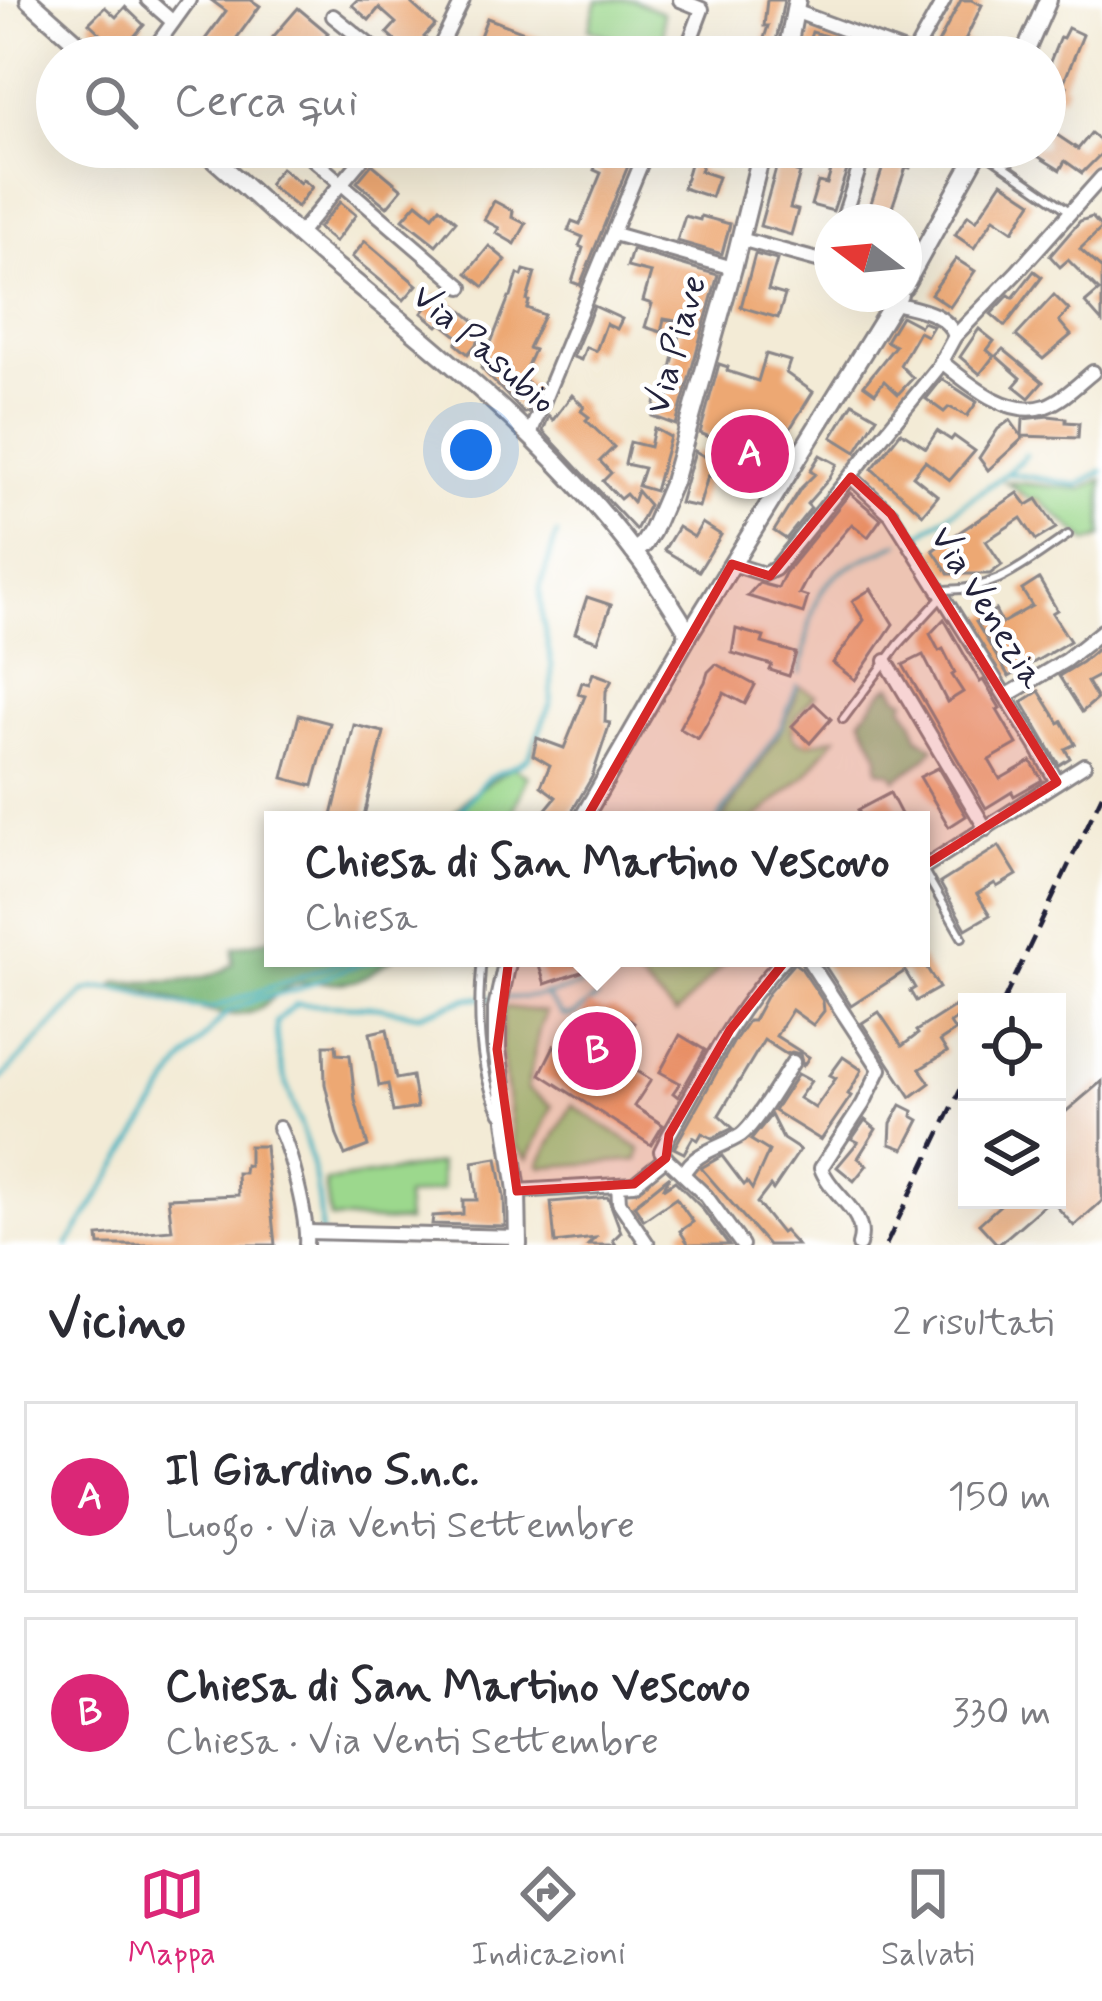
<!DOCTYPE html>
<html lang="it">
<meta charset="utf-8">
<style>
body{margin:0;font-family:Mynerve,sans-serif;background:#f2f2f3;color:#2b2b33}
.controls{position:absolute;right:36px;bottom:36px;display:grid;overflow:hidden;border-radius:0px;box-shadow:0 12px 48px #0002}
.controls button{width:108px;height:108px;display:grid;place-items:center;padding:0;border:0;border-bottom:3px solid #e1e1e2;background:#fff;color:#2b2b33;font:60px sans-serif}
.compass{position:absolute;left:814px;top:204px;width:108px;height:108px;border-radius:50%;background:#fff;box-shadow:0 12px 48px #0002;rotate:286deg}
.you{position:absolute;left:471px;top:450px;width:42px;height:42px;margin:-30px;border:9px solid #fff;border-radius:50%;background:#1a73e8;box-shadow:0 0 0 18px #1a73e833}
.badge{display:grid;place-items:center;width:78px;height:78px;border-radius:50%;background:#db2777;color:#fff;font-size:39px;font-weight:700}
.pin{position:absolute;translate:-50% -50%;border:6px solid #fff;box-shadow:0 3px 12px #0006}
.popup{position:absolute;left:264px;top:811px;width:666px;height:156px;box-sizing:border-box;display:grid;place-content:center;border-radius:0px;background:#fff;filter:drop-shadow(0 3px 9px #0005);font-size:39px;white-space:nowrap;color:#7c7c81}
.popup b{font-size:45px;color:#2b2b33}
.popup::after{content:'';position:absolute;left:50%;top:100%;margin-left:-24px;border:24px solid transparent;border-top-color:#fff}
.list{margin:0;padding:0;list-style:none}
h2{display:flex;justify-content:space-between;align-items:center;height:156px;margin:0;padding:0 48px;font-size:51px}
h2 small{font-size:39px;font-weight:400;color:#7c7c81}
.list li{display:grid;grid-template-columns:78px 1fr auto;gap:36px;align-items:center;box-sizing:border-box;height:192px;margin:0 24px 24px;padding:0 24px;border:3px solid #e1e1e2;border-radius:0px}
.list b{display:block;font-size:45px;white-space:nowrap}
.list p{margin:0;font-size:39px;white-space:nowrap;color:#7c7c81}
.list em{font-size:39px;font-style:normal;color:#7c7c81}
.icon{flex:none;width:66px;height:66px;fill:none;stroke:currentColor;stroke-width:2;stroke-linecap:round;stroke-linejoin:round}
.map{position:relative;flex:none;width:1102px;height:1245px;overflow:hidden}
.search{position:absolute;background:#fff;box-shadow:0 12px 48px #0002;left:36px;right:36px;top:36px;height:132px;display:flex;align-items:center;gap:30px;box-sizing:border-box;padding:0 42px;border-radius:66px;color:#7c7c81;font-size:45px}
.sheet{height:588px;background:#fff}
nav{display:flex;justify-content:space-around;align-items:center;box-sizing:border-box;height:168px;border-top:3px solid #e1e1e2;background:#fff;font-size:33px;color:#7c7c81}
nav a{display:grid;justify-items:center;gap:6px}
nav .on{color:#db2777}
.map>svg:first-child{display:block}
.green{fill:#9cd88d;stroke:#5f7d64;stroke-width:3}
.forest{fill:#7db878;stroke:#506d5a;stroke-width:3}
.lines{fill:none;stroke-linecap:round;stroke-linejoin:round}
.stream{stroke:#46b4c1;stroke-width:4.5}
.building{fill:#eda873}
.lane-casing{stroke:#8a8688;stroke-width:12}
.street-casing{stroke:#8a8688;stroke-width:18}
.secondary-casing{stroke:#8a8688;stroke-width:22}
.lane{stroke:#fff;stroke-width:6}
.street{stroke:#fff;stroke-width:12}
.secondary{stroke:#fff;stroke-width:16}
.rail{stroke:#22223b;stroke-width:4.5;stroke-dasharray:18 9;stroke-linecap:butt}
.marked{fill:#d62828;fill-opacity:0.2;stroke:#d62828;stroke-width:9;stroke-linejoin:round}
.labels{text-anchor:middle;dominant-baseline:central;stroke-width:9;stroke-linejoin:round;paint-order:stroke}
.street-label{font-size:36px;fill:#22223b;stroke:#fff}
</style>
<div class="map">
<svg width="1102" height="1245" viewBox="0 0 1102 1245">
<rect width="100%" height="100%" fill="#fff"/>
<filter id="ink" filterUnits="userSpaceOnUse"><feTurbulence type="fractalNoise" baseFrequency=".00833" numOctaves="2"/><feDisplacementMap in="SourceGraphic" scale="24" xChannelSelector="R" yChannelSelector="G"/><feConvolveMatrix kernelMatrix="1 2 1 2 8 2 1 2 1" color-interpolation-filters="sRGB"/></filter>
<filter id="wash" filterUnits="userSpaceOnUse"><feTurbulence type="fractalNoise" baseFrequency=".004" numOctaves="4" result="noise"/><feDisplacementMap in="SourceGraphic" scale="48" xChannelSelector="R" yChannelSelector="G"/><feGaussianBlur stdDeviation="2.7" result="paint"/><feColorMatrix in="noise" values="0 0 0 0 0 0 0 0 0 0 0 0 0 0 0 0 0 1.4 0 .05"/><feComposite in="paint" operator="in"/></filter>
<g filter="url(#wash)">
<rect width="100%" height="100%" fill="#f3ebd6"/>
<g class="green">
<polygon points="597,0 633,0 663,12 664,46 675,57 663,57 589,29"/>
<polygon points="1102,479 1102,537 1088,542 1037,498 1032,501 1006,482 1082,489"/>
<path d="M 799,686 L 816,695 C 805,705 775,736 805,743 C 813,745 827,738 836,737 L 804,777 L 754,820 L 722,820 C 750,775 785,738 799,686 Z"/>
<polygon points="513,767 528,776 509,820 448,820 470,795"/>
<polygon points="646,958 729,958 676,1014 633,973"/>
<polygon points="504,1007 546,1012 539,1030 527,1089 552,1106 528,1159 514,1145 501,1048"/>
<polygon points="572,1105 640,1149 638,1160 542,1167 539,1164"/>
<polygon points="439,1164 442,1190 405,1197 407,1222 330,1219 325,1182"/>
</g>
<g class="forest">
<path d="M 892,685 L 898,696 L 906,700 L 903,706 L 913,720 L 918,737 L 934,748 C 925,763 908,768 896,780 L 891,773 L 878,770 L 878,754 L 861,718 C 872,708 879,690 892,685 Z"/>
<path d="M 273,938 L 273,958 L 394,958 C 381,964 368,978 353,981 C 335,986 315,979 297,984 C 273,990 268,1008 249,1013 C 213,1022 173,995 138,989 C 129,987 121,991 111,988 L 118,982 C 155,981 202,987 233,964 L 233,948 Z"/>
</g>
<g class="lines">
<g class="stream">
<polyline points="1007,473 1026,455"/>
<polyline points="911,538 924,532 1007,473 1078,485 1102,471"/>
<path d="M 800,673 C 806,649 809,608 824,588 C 840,566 874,555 899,543"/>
<path d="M 452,820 C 464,808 473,792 485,781 C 498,769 516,769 529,757 L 551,702 L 552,666 L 542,617 L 540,588 L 557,534"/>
<polyline points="717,820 781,727 797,686"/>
<polyline points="544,994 563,1016 574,1015 597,998"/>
<path d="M 504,998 C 548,998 588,990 619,958"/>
<path d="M 0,1080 L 85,991 C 123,978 170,1011 213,1008 L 352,958"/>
<polyline points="68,1245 181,1065 227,1012 260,998 297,990 347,968 382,958"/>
<path d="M 321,1245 C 322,1210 316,1175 306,1141 C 294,1102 275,1063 276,1022 L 296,1004 L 378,1007 L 419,1015 L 469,998 L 492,998"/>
</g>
</g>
<g id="blocks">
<g class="building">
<polygon points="211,0 251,0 260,6 223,57 192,57 226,11"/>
<polygon points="357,0 415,0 412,4 435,25 424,37 430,43 418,57 414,57 387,33 396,23 379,8 369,20 352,5"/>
<polygon points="767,0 784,0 773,57 758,57 768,26 764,26"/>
<polygon points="961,0 971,0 982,5 964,42 1000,57 953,57 935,49"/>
<polygon points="105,7 116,17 125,7 144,25 132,39 135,42 123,55 89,23"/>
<polygon points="298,8 328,33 306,57 278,57 273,52 280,44 273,37"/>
<polygon points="487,18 551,42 550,46 573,57 481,57 484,47 477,44"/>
<polygon points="1068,28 1083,35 1063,84 1067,86 1063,97 1058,95 1045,124 1045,74 1060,37 1063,38"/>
<polygon points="812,32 854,44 850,57 822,57 805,52"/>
<polygon points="1045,127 1078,149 1091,133 1102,142 1102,153 1082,173 1065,161 1060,170 1023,147 1045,147"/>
<polygon points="607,147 632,147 629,155 632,156 580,285 572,282 583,248 579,246 583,237 568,231 572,221 580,224 601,173 594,170 598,158 602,160"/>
<polygon points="690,147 709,147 700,171 718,177 711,197 683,188 690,164 686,162"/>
<polygon points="782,147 803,147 796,172 800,173 790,208 798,210 791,235 760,226"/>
<polygon points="838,147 855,147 833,211 811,205 818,182 827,184"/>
<polygon points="886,147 916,147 910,168 906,167 888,219 868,212 885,161"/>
<polygon points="372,164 402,189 387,207 357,182"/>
<polygon points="281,168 300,183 303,180 312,187 297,207 268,184"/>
<polygon points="1002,182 1032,202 1013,231 994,218 974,248 955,235 968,215 976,221"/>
<polygon points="494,201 513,211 512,217 526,224 515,244 496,233 499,228 484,220"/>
<polygon points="340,202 356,215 335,242 318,228"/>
<polygon points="417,203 433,216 440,207 456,221 436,245 403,219"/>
<polygon points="685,216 700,220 701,216 730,224 722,254 677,241"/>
<polygon points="1092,217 1102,228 1080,249 1102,269 1102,322 1085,303 1099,291 1068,260 1060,267 1050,256 1080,221"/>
<polygon points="365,241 417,285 404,300 352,257"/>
<polygon points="489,246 506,260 484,287 467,273"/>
<polygon points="632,250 718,275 676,425 652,416 657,396 667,399 671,391 677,370 671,368 682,322 664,319 661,332 645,327 652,304 643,301 651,273 627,267"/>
<polygon points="755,254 777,260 768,290 785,295 778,318 741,307"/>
<polygon points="956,259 975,271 950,307 931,294"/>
<polygon points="524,270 535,273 527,300 529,301 527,308 544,315 528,348 534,350 522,377 536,391 528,412 524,413 481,368 509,297 511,297 518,274 522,276"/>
<polygon points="1034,271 1042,277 1005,326 991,314 1009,295 1013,298"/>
<polygon points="439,292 487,331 468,354 456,344 460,338 441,323 438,326 422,313"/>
<polygon points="1054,295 1069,310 1059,321 1071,335 1043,359 1016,336"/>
<polygon points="594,306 622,319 617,329 606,324 596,351 586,347 581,360 573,357"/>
<polygon points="901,316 920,326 923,322 933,326 927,336 919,332 900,365 913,378 898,394 884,381 875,393 864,385 895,346 886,341"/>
<polygon points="979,329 994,341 987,350 994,356 980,374 960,357"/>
<polygon points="1003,349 1043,382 1029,398 1014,386 1021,378 996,356"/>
<polygon points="766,354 790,361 786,373 813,392 788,432 783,429 755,474 730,458 736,448 700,433 719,364 728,367 727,371 758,381"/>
<polygon points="942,379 977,402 967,416 949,407 944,412 926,399"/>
<polygon points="572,395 584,407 581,411 589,417 586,420 614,447 600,461 611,473 603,481 620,499 626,494 633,502 637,491 649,505 636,530 543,431 549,416 553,420"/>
<polygon points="853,403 877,417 856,452 832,437"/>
<polygon points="1048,416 1066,418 1066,422 1079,423 1078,438 1022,436 1023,419"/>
<polygon points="1010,420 1023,438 988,470 979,458 998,429"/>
<polygon points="654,428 670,437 655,491 638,486 644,468 625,464 630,442 650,447"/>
<polygon points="937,431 951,440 954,436 975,451 950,480 925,461 913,476 938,496 923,514 872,469 901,432 926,448"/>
<polygon points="695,451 716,463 713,477 708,476 699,507 680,503"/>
<polygon points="820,455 837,464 829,479 807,504 811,508 786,539 774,531 801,488 815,474 810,471"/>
<polygon points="850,493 881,519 868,537 852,524 810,573 799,594 808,597 803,613 747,596 759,583 778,588 785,573"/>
<polygon points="1018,493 1027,505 1037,499 1056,528 1036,540 1021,518 986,541 1002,565 990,574 949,574 933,550"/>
<polygon points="702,523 721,535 699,571 664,550 678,527 694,537"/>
<polygon points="1039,579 1057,610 1052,613 1070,641 1009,677 976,622 995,610 1002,623 1032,606 1022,590"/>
<polygon points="871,589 893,624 855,680 833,663 864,620 852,601"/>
<polygon points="587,597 611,605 598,641 575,633"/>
<polygon points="944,619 980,682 983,680 1000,708 997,710 1017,744 989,760 1000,779 1031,761 1042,780 1014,796 1012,792 986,808 903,665 923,655 947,702 963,692 952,675 955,673 943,649 939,651 930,634"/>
<polygon points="736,629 764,637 762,643 796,653 789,676 770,670 772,665 732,653"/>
<polygon points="1102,645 1102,674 1087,682 1097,699 1082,712 1059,676 1082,662"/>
<polygon points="716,664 755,685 745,704 724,693 698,739 679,728 705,682 708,672"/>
<polygon points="593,673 612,680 606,691 605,722 610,723 592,777 567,820 537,820 556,797 541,786 550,765 533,755 537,738 564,748 585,696 578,694 582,682 589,684"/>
<polygon points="1039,691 1059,723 1062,721 1075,744 1065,749 1070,758 1059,765 1022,702"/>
<polygon points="814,703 831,719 810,743 792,726"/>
<polygon points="299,715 330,723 313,786 283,778"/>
<polygon points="354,725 384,732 363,820 331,820"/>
<polygon points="938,768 966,816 949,827 920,777"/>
<polygon points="890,793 904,820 863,820 858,810"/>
<polygon points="999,846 1017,875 997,887 995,883 977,894 990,915 966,929 940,883"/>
<polygon points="554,958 590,958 593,968 545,984 538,963"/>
<polygon points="820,958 921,958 939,988 916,1001 910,991 915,988 905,971 851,1006"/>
<polygon points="794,963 801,968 823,1001 824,1011 813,1025 792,1010 776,1036 809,1057 803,1066 800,1054 792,1052 786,1054 764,1040 719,1115 733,1128 712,1138 702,1133 698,1140 693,1137 684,1153 674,1148 733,1043 748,1021 753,1021 768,993"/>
<polygon points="588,1004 602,1010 614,1009 634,1023 616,1057 651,1080 634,1106 663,1125 651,1145 540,1074 554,1046 565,1053 573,1036 569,1032 569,1025 581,1020"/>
<polygon points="955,1006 961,1016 950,1023 955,1031 940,1041 947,1052 920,1069 930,1083 911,1097 862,1023 879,1012 902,1046 918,1034 916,1031"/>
<polygon points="387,1029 396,1079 412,1076 417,1108 393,1112 388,1084 379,1086 370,1033"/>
<polygon points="680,1035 705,1050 678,1097 673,1093 680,1083 660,1072"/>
<polygon points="324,1045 336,1045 337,1054 350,1055 355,1100 368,1146 345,1155 337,1136 325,1084"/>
<polygon points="843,1057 862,1070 848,1094 851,1096 821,1140 774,1111 798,1074 811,1081 799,1098 815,1108 836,1078 830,1075"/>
<polygon points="1102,1081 1102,1201 1074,1226 1057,1207 1057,1119"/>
<polygon points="901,1105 913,1111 912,1116 919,1120 904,1149 890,1144 891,1123"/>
<polygon points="771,1115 783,1139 800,1150 773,1190 770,1186 757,1203 781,1233 784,1231 797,1245 768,1245 701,1168 722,1156 744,1185 747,1182 752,1189 769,1151 751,1140"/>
<polygon points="865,1120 876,1129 858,1158 867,1165 854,1181 837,1167 858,1142 852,1139"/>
<polygon points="249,1146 265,1146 275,1245 99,1245 98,1236 172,1230 168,1198 238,1195 237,1173 244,1173 245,1165 249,1166"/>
<polygon points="497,1158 504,1197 505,1226 432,1224 433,1216 463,1214 463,1200 477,1200 473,1162"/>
<polygon points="670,1176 663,1189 675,1181 701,1207 729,1245 689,1245 680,1231 693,1222 676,1198 644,1220 634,1205"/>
<polygon points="608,1197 621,1232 613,1240 616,1245 588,1245 595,1238 555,1243 551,1202"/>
<polygon points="1006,1200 1050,1200 998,1245 979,1224"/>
</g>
</g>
</g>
<g filter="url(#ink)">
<use href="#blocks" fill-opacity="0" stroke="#8a8688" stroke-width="3"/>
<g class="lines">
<g class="lane-casing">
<g id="lane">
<polyline points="980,149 1068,210"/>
<path d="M 940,590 C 996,592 1024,564 1068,535"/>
<polyline points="843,719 899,644 941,598"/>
<polyline points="924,871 962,937"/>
<path d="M 482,958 C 477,1008 477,1068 499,1114"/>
</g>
</g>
<g class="street-casing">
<g id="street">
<polyline points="148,0 173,22"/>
<polyline points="680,0 702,9 684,57"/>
<polyline points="797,12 913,55"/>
<polyline points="333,16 384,57"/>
<polyline points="148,57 189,0"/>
<polyline points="435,57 463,0"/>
<polyline points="912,57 944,0"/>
<polyline points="299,147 462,287"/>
<polyline points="475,147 486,155"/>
<polyline points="842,222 866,147"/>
<polyline points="614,234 733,268"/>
<polyline points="298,235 372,147"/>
<polyline points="740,239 832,264"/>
<path d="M 894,303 C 917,309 946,312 955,336"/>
<path d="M 942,362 C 968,383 1008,419 1046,406 C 1064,399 1078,384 1093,372"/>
<polyline points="530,434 648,147"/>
<polyline points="851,477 891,514 1036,745 1057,782"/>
<polyline points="732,564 764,574 775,569 937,369 955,336 1017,272 1102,177"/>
<polyline points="886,661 986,829"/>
<polyline points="1006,696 1066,660 1102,631"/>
<polyline points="921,869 1084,765"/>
<path d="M 807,958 L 880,1069 L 863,1104 L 821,1168 C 831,1196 870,1213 859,1245"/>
<path d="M 279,1128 C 291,1152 308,1219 306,1245"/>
<path d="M 666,1158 L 661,1151 L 669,1135 C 704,1074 735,1008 785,958"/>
<polyline points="666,1158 706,1196 742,1245"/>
<path d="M 684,1173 C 695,1151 721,1148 741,1135 C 756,1124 781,1080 793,1062"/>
<polyline points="618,1185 619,1202 648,1245"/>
<polyline points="517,1191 634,1184 666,1158"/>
<polyline points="307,1232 518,1237"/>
</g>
</g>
<g class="secondary-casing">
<g id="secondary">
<polyline points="29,0 93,57"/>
<polyline points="786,57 797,0"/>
<polyline points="1023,57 1048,0"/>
<path d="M 200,147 C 242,182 281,221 323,256 C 458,368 600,480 689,634"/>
<polyline points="904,286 981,147"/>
<polyline points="634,552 644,544 652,531 673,482 733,268 763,147"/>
<polyline points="582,820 689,634 899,294"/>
<polyline points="508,958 497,1009 497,1049 517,1191 518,1245"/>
</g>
</g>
<use href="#lane" class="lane"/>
<use href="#street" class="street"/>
<use href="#secondary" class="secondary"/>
<g class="rail">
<polyline points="1003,1002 1102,795"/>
<polyline points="886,1245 967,1076"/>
</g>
</g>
</g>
<path class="marked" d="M 851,477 L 891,514 L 1057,782 L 798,945 L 730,1030 L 669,1135 L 666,1158 L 634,1184 L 517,1191 L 497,1049 L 510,951 L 732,564 L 770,576 Z"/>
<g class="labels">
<g class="street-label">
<text transform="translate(677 345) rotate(-74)">Via Piave</text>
<text transform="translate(483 350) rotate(41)">Via Pasubio</text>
<text transform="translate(986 608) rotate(58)">Via Venezia</text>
</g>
</g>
</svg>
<div class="controls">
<button><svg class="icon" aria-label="locate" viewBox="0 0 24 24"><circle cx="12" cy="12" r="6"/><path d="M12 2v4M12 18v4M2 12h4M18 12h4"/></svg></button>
<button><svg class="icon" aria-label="layers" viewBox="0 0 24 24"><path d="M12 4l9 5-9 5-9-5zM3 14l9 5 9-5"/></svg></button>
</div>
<svg class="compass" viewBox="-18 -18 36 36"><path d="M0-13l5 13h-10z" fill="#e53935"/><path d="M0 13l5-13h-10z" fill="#7c7c81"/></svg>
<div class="you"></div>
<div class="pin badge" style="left:750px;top:454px">A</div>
<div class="pin badge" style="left:597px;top:1051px">B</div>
<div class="popup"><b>Chiesa di San Martino Vescovo</b>Chiesa</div>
<div class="search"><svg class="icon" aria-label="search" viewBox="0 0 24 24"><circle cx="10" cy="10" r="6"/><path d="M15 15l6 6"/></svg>Cerca qui</div>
</div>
<section class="sheet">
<h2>Vicino<small>2 risultati</small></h2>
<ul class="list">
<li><span class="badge">A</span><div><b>Il Giardino S.n.c.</b><p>Luogo · Via Venti Settembre</p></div><em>150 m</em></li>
<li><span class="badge">B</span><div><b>Chiesa di San Martino Vescovo</b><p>Chiesa · Via Venti Settembre</p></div><em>330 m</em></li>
</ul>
</section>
<nav>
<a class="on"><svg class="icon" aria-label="map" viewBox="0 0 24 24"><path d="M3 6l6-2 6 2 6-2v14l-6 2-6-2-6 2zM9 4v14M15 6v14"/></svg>Mappa</a>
<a><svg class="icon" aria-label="directions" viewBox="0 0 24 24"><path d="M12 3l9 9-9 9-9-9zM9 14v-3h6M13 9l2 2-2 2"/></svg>Indicazioni</a>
<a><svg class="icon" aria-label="saved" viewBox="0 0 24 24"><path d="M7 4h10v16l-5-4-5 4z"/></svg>Salvati</a>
</nav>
